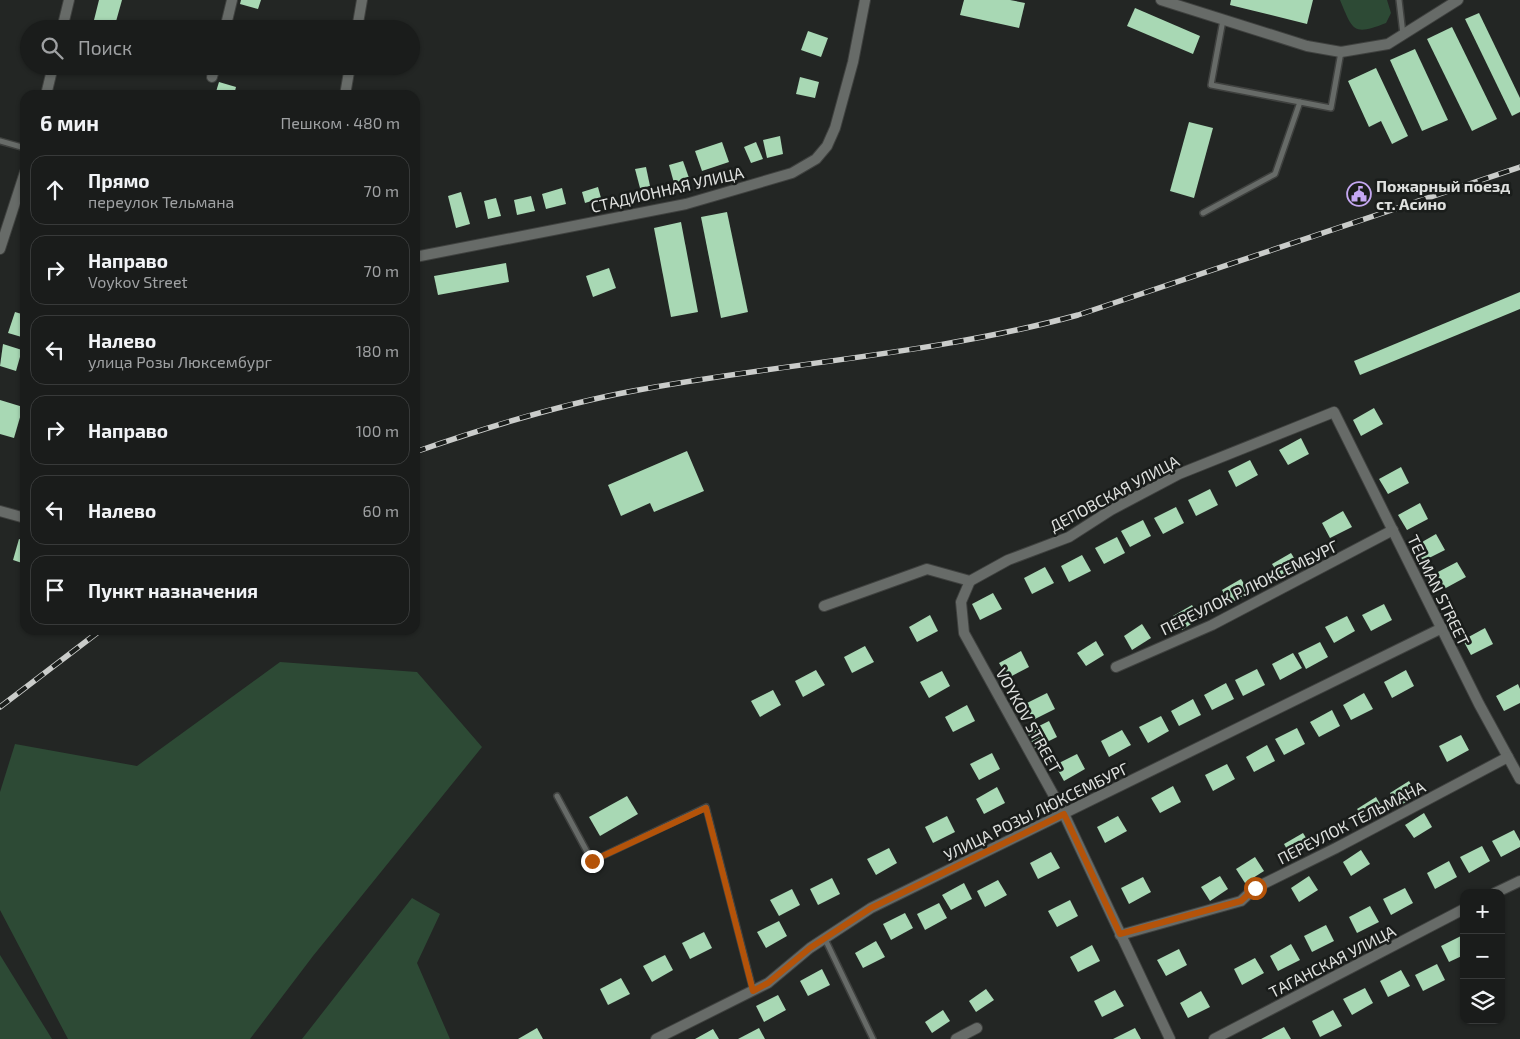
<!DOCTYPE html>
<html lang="ru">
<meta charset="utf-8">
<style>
body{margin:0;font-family:"Exo 2",sans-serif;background:#232524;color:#f1f3f6}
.controls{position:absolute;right:15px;bottom:15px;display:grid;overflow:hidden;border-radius:10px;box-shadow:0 1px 4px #0004}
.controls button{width:45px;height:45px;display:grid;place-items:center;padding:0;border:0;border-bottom:1px solid #383a3a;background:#1a1c1b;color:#f1f3f6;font:25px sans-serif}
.stop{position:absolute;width:15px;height:15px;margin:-11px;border:4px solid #b45309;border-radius:50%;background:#fff}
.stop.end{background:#b45309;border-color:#fff;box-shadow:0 1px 5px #0008}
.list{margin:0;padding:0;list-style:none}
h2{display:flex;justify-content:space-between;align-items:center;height:65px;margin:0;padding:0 20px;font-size:21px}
h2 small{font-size:16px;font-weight:400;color:#9fa1a3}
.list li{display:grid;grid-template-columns:32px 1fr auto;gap:15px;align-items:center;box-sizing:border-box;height:70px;margin:0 10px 10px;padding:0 10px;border:1px solid #383a3a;border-radius:15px}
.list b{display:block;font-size:19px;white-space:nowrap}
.list p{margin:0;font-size:16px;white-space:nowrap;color:#9fa1a3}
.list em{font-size:16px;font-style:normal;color:#9fa1a3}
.icon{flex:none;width:28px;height:28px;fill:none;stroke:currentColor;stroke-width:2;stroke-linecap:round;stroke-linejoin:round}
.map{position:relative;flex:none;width:1520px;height:1039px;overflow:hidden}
.search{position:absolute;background:#1a1c1b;box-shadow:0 1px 4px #0004;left:20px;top:20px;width:400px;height:55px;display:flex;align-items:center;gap:12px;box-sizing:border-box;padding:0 18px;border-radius:28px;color:#9fa1a3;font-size:19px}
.panel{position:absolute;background:#1a1c1b;box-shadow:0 1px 4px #0004;left:20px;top:90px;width:400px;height:545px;border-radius:15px}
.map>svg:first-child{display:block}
.green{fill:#2d4a35}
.building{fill:#a8d8b4}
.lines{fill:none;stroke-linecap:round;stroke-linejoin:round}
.lane-casing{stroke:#3f413f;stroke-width:8}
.street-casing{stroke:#3f413f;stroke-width:12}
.lane{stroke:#676b68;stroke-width:5}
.street{stroke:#676b68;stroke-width:10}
.rail-casing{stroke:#caccca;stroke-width:5.5}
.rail{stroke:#1a1d1b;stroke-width:4;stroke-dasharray:11;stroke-linecap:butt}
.route{stroke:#b45309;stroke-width:6}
.labels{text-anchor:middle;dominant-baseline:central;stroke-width:5;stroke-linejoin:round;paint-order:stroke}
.poi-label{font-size:16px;font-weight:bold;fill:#dfe1df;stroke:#1a1d1b;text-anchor:start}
.street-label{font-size:16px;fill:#dfe1df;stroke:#1a1d1b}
</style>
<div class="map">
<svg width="1520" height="1039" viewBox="0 0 1520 1039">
<rect width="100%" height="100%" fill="#232624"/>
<g class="green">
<path d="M 1340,0 L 1387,0 L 1391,13 L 1386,23 C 1353,36 1353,31 1340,0 Z"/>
<polygon points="280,662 417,672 482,747 313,956 250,1039 68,1039 0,910 0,792 15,744 137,766"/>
<polygon points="412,898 440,914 417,963 450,1039 302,1039"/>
<polygon points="0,955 52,1039 0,1039"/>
</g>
<g class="building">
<polygon points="99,0 122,0 115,25 94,20"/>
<polygon points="241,0 261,0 258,9 240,4"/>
<polygon points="964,0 1010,0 1025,3 1019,28 960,15"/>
<polygon points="1231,0 1313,0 1307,24 1230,5"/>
<polygon points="1135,8 1200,36 1193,54 1127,26"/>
<polygon points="1479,13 1520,98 1520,112 1512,116 1465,19"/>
<polygon points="191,21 207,25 206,29 189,29"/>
<polygon points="1452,27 1497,119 1472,131 1427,39"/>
<polygon points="808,31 828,38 821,57 801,50"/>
<polygon points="1415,49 1448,120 1422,131 1390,60"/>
<polygon points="1376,68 1408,136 1392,144 1381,121 1369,127 1348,81"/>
<polygon points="800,77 819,82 815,98 796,94"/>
<polygon points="219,82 236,87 234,95 215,95"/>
<polygon points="1189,122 1213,128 1194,198 1170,191"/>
<polygon points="780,136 783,154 767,158 763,140"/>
<polygon points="722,142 729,162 702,171 695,151"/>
<polygon points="756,142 763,159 751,163 744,147"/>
<polygon points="683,161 689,178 674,183 669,165"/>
<polygon points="646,167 650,186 640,188 635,169"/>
<polygon points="598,187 601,198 585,203 582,192"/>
<polygon points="562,188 566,204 546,209 542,194"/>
<polygon points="461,192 470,224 456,228 448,196"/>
<polygon points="531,196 535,211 517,215 514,200"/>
<polygon points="496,198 501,216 488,219 484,201"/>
<polygon points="727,212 748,312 721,318 701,217"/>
<polygon points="681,222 698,312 671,317 654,228"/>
<polygon points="506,263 509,282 438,295 434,276"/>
<polygon points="609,268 616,288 593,297 586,276"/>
<polygon points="1520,292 1520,309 1360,375 1354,361"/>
<polygon points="15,312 25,315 25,338 8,333"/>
<polygon points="3,344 22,350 16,371 0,366"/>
<polygon points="0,400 23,407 14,438 0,434"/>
<polygon points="1374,408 1383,424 1361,436 1353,420"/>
<polygon points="1301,438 1309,454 1288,465 1279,450"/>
<polygon points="687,451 704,491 654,512 650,503 621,516 608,485"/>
<polygon points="1250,460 1258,475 1236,487 1228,471"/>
<polygon points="1401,467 1409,483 1388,494 1379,479"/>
<polygon points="1210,489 1218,505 1196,516 1188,500"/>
<polygon points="1420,503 1428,519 1407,530 1398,515"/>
<polygon points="1176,507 1184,523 1163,534 1154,518"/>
<polygon points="1343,511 1352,527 1330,538 1322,523"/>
<polygon points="1143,520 1151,536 1130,547 1121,531"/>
<polygon points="1436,534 1445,550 1423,561 1415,546"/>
<polygon points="1117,537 1125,553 1104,564 1095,548"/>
<polygon points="19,539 25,541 25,564 13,560"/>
<polygon points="1291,553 1299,566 1281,578 1272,564"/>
<polygon points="1082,555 1091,571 1069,582 1061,566"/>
<polygon points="1457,562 1466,577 1444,589 1436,573"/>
<polygon points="1045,567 1054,583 1032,594 1024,578"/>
<polygon points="1241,579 1249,592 1230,604 1222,590"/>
<polygon points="993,593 1002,609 980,620 972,604"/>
<polygon points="1384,604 1392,620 1371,631 1362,615"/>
<polygon points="1192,605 1200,618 1182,630 1173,616"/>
<polygon points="930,615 938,631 917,642 909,627"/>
<polygon points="1347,616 1355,631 1334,643 1325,627"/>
<polygon points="1142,624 1151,638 1132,650 1124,636"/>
<polygon points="1485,628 1493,644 1471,655 1463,640"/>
<polygon points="1096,641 1104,655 1086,666 1077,653"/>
<polygon points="1320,642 1328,657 1306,669 1298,653"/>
<polygon points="865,646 874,662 852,673 844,657"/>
<polygon points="1021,651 1029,667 1008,678 999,663"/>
<polygon points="1293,653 1302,668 1280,680 1272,664"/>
<polygon points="1257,669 1265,685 1243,696 1235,680"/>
<polygon points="816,670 825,685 803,697 795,681"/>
<polygon points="1406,670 1414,686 1392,698 1384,682"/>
<polygon points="942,671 950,686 929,698 920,682"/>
<polygon points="1226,683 1234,699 1212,710 1204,695"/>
<polygon points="1518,684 1520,689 1520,703 1504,711 1496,696"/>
<polygon points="773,690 781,705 760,717 751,701"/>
<polygon points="1047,693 1055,709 1033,720 1025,704"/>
<polygon points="1364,693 1373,709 1351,720 1343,705"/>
<polygon points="1193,699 1201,715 1179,726 1171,711"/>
<polygon points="967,705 975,721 953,732 945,717"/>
<polygon points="1332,710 1340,726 1319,737 1310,722"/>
<polygon points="1161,716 1169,731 1148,743 1139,727"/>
<polygon points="1049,721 1057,737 1035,748 1027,732"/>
<polygon points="1297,728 1305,744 1284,755 1275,739"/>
<polygon points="1122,730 1131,745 1109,757 1101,741"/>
<polygon points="1461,735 1469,750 1447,762 1439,746"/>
<polygon points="1267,745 1275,761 1254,772 1246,757"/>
<polygon points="992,753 1000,769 979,780 970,764"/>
<polygon points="1077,754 1085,769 1064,781 1055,765"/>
<polygon points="1227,764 1235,779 1213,791 1205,775"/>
<polygon points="1409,781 1417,795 1398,807 1390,793"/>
<polygon points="1173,786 1181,802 1160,813 1151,798"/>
<polygon points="997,787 1005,803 984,814 976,799"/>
<polygon points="627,796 638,814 600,836 589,817"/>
<polygon points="1376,797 1384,811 1366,822 1357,809"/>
<polygon points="1424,813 1432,827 1414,838 1405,825"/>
<polygon points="947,816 955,832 933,843 925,827"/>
<polygon points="1118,816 1127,831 1105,843 1097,827"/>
<polygon points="1514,830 1520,841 1520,847 1501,857 1492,841"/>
<polygon points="1303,833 1311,846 1292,858 1284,844"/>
<polygon points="1482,846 1490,861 1469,873 1460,857"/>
<polygon points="889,848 897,863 876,875 867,859"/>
<polygon points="1361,850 1370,864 1351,876 1343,862"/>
<polygon points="1051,852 1060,868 1038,879 1030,863"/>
<polygon points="1255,857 1264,871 1245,883 1236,869"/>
<polygon points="1449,861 1457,877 1435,889 1427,873"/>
<polygon points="1220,876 1228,889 1210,901 1201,887"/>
<polygon points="1309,876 1318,890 1299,902 1291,888"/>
<polygon points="1143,877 1151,892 1129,904 1121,888"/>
<polygon points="832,878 840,894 818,905 810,889"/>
<polygon points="998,880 1007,895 985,907 977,891"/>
<polygon points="964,883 972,899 951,910 942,895"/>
<polygon points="1405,888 1413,903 1391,915 1383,899"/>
<polygon points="792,889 800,905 779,916 770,900"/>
<polygon points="1070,900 1078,916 1057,927 1048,911"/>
<polygon points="939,903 947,918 925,930 917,914"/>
<polygon points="1370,906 1379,922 1357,933 1349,917"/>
<polygon points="905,913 913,928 891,940 883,924"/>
<polygon points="779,921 787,936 766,948 757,932"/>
<polygon points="1326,925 1334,941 1312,952 1304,936"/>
<polygon points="704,932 712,948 690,959 682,943"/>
<polygon points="1463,935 1464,955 1449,962 1441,946"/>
<polygon points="876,941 885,957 863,968 855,953"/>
<polygon points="1291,944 1300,960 1278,971 1270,956"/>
<polygon points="1092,945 1100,961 1078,972 1070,957"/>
<polygon points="1179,949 1187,965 1166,976 1157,960"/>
<polygon points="665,955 673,970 652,982 643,966"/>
<polygon points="1255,958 1264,973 1242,985 1234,969"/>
<polygon points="1437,964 1445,980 1423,991 1415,975"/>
<polygon points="822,969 830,985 808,996 800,981"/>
<polygon points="1401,970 1410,986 1388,997 1380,981"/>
<polygon points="621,978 630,994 608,1005 600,989"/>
<polygon points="1365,988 1373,1003 1352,1015 1343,999"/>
<polygon points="986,989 994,1000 976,1012 969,1001"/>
<polygon points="1115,990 1124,1006 1102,1017 1094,1001"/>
<polygon points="1201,991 1210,1007 1188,1018 1180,1003"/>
<polygon points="778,995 786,1010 764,1022 756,1006"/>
<polygon points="943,1010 950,1021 932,1033 925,1022"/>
<polygon points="1333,1010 1342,1026 1320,1037 1312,1021"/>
<polygon points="1284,1027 1291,1039 1261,1039"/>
<polygon points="537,1028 543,1039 518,1039"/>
<polygon points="759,1028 765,1039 738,1039"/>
<polygon points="1135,1028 1141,1039 1113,1039"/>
<polygon points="713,1029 719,1039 695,1039"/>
</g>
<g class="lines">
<g class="lane-casing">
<g id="lane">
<polyline points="1399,0 1403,34"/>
<polyline points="1223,20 1211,85 1331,108 1341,52"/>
<polyline points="0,141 25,148"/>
<polyline points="1203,213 1275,174 1300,102"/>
<polyline points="557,796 592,861 706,807 753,990"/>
<polyline points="825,939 873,1039"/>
</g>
</g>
<g class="street-casing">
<g id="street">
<polyline points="1161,0 1307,46 1341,52 1388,44 1458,0"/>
<polyline points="62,29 69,0"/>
<polyline points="225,29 232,0"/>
<polyline points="357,29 362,0"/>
<polyline points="212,77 215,66"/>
<polyline points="46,95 53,66"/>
<polyline points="345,95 350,66"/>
<polyline points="0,249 25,172"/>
<polyline points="415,257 686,204 792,173 816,159 827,146 835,128 853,62 865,0"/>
<polyline points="0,511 25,518"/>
<polyline points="970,581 961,602 964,633 1064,814 1170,1039"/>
<polyline points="824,606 927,569 970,581 1008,560 1069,537 1111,510 1179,474 1334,412 1479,704 1520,779"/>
<polyline points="1116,667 1212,625 1393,530"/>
<polyline points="1495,893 1520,881"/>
<polyline points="1120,935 1241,901 1255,888 1336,848 1508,757"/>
<polyline points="656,1039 768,983 810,948 871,908 1442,628"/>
<polyline points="956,1039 977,1028"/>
<polyline points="1214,1039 1464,909"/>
</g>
</g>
<use href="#lane" class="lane"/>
<use href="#street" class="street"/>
<g class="rail-casing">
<g id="rail">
<path d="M 415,452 C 487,427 558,405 633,391 C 781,363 932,355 1078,315 L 1520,167"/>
<polyline points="0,707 101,630"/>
</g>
</g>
<use href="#rail" class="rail"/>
</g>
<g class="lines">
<polyline class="route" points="592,861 706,808 753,991 768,983 810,948 871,908 1064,814 1120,934 1241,901 1255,888"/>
</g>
<defs>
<g id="civic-ring" transform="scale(1.25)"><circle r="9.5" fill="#1a1d1b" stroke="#c4a7f1" stroke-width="1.5"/><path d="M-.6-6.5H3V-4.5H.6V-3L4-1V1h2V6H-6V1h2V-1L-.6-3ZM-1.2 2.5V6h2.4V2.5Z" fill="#c4a7f1"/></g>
</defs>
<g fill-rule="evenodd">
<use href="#civic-ring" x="1359" y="194"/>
</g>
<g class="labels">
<g class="poi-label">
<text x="1376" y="185">Пожарный поезд<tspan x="1376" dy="18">ст. Асино</tspan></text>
</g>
<g class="street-label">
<text transform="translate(667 189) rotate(-13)">СТАДИОННАЯ УЛИЦА</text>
<text transform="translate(1114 493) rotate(-28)">ДЕПОВСКАЯ УЛИЦА</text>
<text transform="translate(1249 587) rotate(-26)">ПЕРЕУЛОК Р.ЛЮКСЕМБУРГ</text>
<text transform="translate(1439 590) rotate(64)">TELMAN STREET</text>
<text transform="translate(1029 720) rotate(61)">VOYKOV STREET</text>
<text transform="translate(1036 811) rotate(-26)">УЛИЦА РОЗЫ ЛЮКСЕМБУРГ</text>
<text transform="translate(1351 822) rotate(-27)">ПЕРЕУЛОК ТЕЛЬМАНА</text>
<text transform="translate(1332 961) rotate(-27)">ТАГАНСКАЯ УЛИЦА</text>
</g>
</g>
</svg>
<div class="controls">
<button>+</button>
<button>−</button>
<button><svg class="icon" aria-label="layers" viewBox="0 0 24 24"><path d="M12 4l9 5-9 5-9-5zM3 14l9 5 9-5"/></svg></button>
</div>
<div class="stop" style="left:1255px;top:888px"></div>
<div class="stop end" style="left:592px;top:861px"></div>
<div class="search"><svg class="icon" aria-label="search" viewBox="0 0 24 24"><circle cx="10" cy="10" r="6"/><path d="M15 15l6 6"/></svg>Поиск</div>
<section class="panel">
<h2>6 мин<small>Пешком · 480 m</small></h2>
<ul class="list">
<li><svg class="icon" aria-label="ahead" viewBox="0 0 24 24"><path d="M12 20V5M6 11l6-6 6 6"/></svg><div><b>Прямо</b><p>переулок Тельмана</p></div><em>70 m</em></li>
<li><svg class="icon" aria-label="right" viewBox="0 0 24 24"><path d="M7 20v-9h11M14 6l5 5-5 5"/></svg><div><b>Направо</b><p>Voykov Street</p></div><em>70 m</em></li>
<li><svg class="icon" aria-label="left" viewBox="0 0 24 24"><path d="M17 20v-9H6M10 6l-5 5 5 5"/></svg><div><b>Налево</b><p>улица Розы Люксембург</p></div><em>180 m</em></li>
<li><svg class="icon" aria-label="right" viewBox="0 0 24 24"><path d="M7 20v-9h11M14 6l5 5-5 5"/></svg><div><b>Направо</b></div><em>100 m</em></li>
<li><svg class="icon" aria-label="left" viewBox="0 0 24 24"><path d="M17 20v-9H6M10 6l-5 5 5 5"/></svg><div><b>Налево</b></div><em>60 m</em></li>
<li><svg class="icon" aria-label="arrive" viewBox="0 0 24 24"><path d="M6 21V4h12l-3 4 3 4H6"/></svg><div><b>Пункт назначения</b></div></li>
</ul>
</section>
</div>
